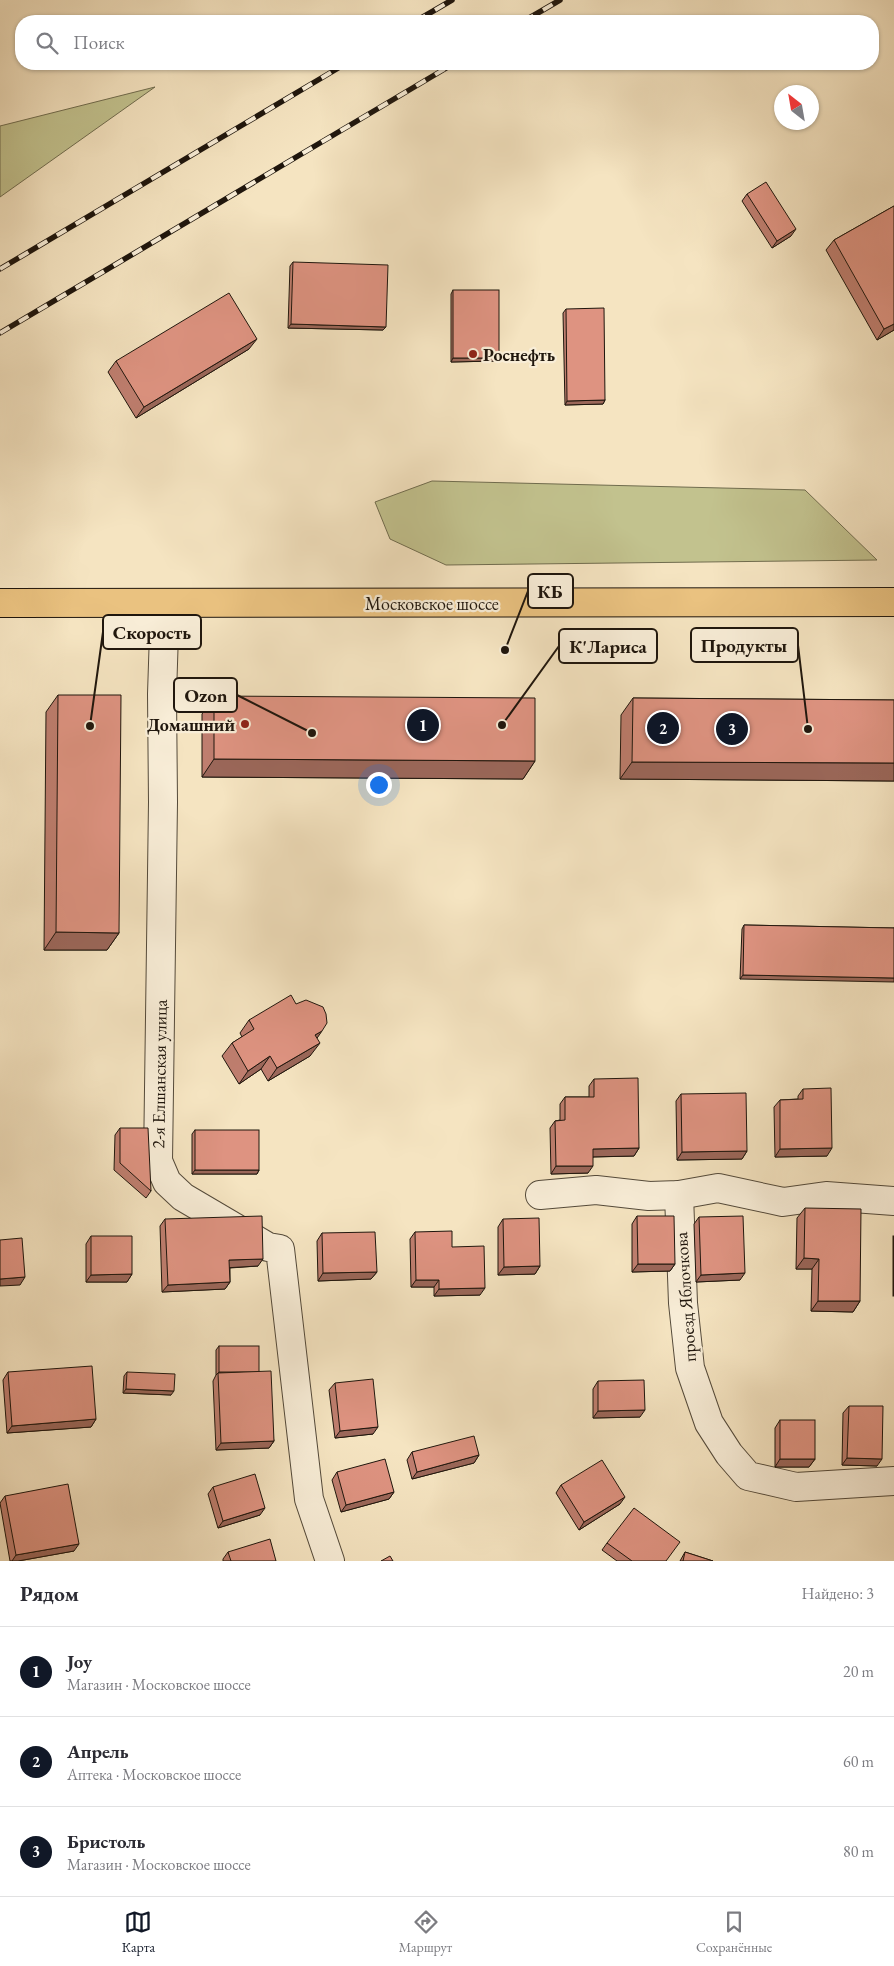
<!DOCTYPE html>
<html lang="ru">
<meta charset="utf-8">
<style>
body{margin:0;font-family:"EB Garamond",serif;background:#f2f2f3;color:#2b2b33}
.compass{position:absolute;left:774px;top:85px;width:45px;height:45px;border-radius:50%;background:#fff;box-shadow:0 1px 4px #0004;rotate:329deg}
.you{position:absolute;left:378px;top:784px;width:18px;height:18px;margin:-12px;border:4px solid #fff;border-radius:50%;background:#1a73e8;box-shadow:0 0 0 8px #1a73e833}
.badge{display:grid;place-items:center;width:32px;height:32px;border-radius:50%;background:#111827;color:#fff;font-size:16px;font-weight:700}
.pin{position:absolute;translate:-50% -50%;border:2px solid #fff;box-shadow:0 1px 5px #0006}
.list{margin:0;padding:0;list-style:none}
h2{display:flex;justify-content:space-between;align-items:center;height:65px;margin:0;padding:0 20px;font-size:21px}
h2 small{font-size:16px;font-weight:400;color:#7c7c81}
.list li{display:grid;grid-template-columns:32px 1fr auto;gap:15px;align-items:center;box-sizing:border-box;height:90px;padding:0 20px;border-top:1px solid #e1e1e2}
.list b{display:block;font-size:19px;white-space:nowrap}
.list p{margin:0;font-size:16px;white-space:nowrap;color:#7c7c81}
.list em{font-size:16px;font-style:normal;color:#7c7c81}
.icon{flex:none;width:28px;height:28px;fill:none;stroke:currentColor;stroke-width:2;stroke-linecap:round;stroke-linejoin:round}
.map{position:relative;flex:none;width:894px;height:1561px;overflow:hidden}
.search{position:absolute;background:#fff;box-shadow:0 1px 4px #0004;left:15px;right:15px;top:15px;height:55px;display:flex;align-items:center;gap:12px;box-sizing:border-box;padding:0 18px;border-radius:20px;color:#7c7c81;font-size:19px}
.sheet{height:335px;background:#fff}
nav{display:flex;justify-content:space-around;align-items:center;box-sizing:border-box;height:70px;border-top:1px solid #e1e1e2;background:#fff;font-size:14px;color:#7c7c81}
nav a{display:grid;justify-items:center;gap:2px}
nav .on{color:#111827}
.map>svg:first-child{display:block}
.green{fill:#c2c28e;stroke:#706c4e}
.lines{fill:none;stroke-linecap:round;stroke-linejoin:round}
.minor-casing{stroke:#544a3a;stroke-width:30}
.major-casing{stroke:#1f160d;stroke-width:30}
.minor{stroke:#f8edd7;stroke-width:28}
.major{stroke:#eac280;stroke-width:28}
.rail-casing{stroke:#1f160d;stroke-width:5.5}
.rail{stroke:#f8edd7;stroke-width:4;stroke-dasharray:11;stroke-linecap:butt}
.wall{fill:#bf7e6f;stroke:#1f160d}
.shaded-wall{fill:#9b675a;stroke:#1f160d}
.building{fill:#de9381;stroke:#1f160d}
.poi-dot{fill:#8f2418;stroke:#f8edd7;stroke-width:2}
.labels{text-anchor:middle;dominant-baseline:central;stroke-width:4.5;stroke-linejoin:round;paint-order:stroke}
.poi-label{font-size:18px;font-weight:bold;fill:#1f160d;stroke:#f8edd7;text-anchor:start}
.street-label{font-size:18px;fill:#1f160d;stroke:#f8edd7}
.leader{fill:none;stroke:#1f160d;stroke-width:2}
.callout-dot{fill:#1f160d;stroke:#f8edd7;stroke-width:2}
.callout{fill:#f8edd7;stroke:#1f160d;stroke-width:2}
.callout-label{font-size:19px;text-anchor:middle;font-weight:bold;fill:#1f160d}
</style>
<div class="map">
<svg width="894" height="1561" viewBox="0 0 894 1561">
<rect width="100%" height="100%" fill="#f5e4c1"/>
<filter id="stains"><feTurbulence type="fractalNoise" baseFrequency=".004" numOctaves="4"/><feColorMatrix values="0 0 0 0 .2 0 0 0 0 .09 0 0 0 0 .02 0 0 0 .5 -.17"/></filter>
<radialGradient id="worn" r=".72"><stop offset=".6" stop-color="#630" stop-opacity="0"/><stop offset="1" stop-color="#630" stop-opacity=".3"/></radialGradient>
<g class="green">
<polygon points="155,87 0,197 0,126"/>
<polygon points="432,481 805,490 877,560 446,565 390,539 375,502"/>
</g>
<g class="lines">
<g class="minor-casing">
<g id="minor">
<polyline points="165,603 162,694 163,802 158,1161 167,1182 183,1197 268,1247 280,1249 309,1499 330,1561"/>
<polyline points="540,1195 596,1190 649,1196 679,1195 718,1188 783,1202 826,1196 894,1201"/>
<polyline points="679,1195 683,1303 690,1368 709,1423 729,1454 748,1476 796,1487 894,1481"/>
</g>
</g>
<g class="major-casing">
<polyline id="major" points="0,603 894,602"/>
</g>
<use href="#minor" class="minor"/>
<use href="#major" class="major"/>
<g class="rail-casing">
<g id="rail">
<polyline points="416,21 452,0"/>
<polyline points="524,21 560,0"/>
<polyline points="0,269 345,64"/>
<polyline points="0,333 453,64"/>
</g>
</g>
<use href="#rail" class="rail"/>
</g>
<g class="wall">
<polygon points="747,194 791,236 772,248 742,201"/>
<polygon points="894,206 894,330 877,340 826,250 834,240"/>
<polygon points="293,262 386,327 383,330 288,328 290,266"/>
<polygon points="453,290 499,358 496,361 451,362 451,294"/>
<polygon points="566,309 605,400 603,404 565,405 563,313"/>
<polygon points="249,349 136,418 108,372 116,361"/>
<polygon points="58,695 119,933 107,950 44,950 46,712"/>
<polygon points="214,696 535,761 523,779 202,777 202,714"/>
<polygon points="633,698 894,700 894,781 620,779 621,715"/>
<polygon points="744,925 894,928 740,979 742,929"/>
<polygon points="249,1020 317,1038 310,1056 268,1081 261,1069 239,1084 222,1056 232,1043 242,1037 240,1033"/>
<polygon points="594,1079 639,1148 634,1156 593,1157 588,1173 551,1174 550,1128 555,1121 560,1120 560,1104 565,1097 589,1097 589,1086"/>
<polygon points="803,1089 827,1156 775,1157 774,1107 780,1100 798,1099 798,1096"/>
<polygon points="681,1094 747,1151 742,1159 677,1160 676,1101"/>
<polygon points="120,1128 151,1191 146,1198 114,1170 115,1135"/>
<polygon points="195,1130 259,1170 257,1174 192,1174 192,1134"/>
<polygon points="805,1208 860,1301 853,1312 811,1311 812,1269 796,1269 797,1218"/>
<polygon points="637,1216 675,1264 670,1271 632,1272 632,1224"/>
<polygon points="699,1217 740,1280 696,1282 694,1224"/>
<polygon points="165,1219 258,1266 230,1268 230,1282 225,1289 162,1292 160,1226"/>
<polygon points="503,1219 540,1266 535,1274 498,1275 498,1227"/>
<polygon points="415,1232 452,1247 480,1295 434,1296 434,1287 411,1287 410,1239"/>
<polygon points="322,1233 377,1272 371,1279 318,1281 317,1241"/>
<polygon points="91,1236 132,1274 127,1282 86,1282 86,1244"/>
<rect x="893" y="1236" width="1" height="60"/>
<polygon points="219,1346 259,1371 274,1441 269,1448 216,1450 213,1381 216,1375 216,1350"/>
<polygon points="8,1372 96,1419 91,1427 7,1433 3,1380"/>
<polygon points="127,1372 171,1395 123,1393 124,1376"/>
<polygon points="598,1381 640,1417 593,1418 593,1389"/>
<polygon points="335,1383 373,1434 335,1438 329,1390"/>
<polygon points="849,1406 877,1466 842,1465 843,1413"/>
<polygon points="780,1420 815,1459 809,1467 775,1467 775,1428"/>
<polygon points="412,1452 479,1455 474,1463 412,1479 407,1460"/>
<polygon points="337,1472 394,1492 389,1499 341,1512 332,1480"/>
<polygon points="561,1485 620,1504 579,1530 556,1493"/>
<polygon points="213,1487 260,1515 218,1528 208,1494"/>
<polygon points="5,1496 74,1551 18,1561 10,1561 0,1503"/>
<polygon points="607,1543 666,1561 617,1561 602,1550"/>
<polygon points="228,1552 276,1561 223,1561 223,1559"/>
<polygon points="685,1552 713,1561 680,1561"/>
</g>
<g class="shaded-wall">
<polygon points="796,229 791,236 772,248 777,241"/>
<polygon points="291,324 386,327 383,330 288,328"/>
<polygon points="894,324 894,330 877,340 884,329"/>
<polygon points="257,339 249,349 136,418 144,407"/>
<polygon points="453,358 499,358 496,361 451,362"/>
<polygon points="605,400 603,404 565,405 567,401"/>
<polygon points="214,759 535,761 523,779 202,777"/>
<polygon points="632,762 894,763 894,781 620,779"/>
<polygon points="56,932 119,933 107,950 44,950"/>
<polygon points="743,975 894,978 894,982 740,979"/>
<polygon points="322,1031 313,1044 315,1035"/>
<polygon points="320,1043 310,1056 268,1081 277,1068"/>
<polygon points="270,1056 261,1069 239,1084 248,1071"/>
<polygon points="639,1148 634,1156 587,1157 593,1149"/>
<polygon points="832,1148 827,1156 775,1157 780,1149"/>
<polygon points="747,1151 742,1159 677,1160 682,1152"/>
<polygon points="556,1166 593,1166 588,1173 551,1174"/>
<polygon points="195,1170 259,1170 257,1174 192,1174"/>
<polygon points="804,1258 819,1259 812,1269 796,1269"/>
<polygon points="263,1259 258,1266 224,1268 229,1260"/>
<polygon points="638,1264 675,1264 670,1271 632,1272"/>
<polygon points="540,1266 535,1274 498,1275 504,1267"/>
<polygon points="377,1272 371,1279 318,1281 323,1273"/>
<polygon points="745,1273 740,1280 696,1282 701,1275"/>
<polygon points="132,1274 127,1282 86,1282 91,1275"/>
<polygon points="25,1277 20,1285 0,1286 0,1279"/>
<polygon points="416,1280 439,1280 434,1287 411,1287"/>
<polygon points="230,1282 225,1289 162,1292 168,1285"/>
<polygon points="485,1288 480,1295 434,1296 439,1289"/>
<polygon points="818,1301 860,1301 853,1312 811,1311"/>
<polygon points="219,1372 259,1372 218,1373 216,1375"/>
<polygon points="126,1389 174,1391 171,1395 123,1393"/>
<polygon points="645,1410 640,1417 593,1418 598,1411"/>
<polygon points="96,1419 91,1427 7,1433 12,1426"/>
<polygon points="378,1427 373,1434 335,1438 340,1431"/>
<polygon points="274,1441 269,1448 216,1450 221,1443"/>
<polygon points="479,1455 474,1463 412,1479 417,1472"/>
<polygon points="847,1458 882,1459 877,1466 842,1465"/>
<polygon points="780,1459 815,1459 809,1467 775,1467"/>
<polygon points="394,1492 389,1499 341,1512 346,1505"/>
<polygon points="625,1497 620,1504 579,1530 584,1522"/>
<polygon points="265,1508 260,1515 218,1528 223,1521"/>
<polygon points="79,1544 74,1551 18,1561 12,1561 16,1555"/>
</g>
<g class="building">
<polygon points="766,182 796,229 777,241 747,194"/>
<polygon points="894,206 894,324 884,329 834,240"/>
<polygon points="293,262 388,265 386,327 291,324"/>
<rect x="453" y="290" width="46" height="68"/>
<polygon points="229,293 257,339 144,407 116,361"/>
<polygon points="604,308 605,400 567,401 566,309"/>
<polygon points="58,695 121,695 119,933 56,932"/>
<polygon points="214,696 535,698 535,761 214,759"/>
<polygon points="633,698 894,700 894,763 632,762"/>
<polygon points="744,925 894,928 894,978 743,975"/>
<polygon points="291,995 296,1004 306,1000 323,1007 326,1014 327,1023 322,1031 315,1035 320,1043 277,1068 270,1056 248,1071 232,1043 254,1029 249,1020"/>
<polygon points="638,1078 639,1148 593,1149 593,1166 556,1166 555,1121 565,1120 565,1097 594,1097 594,1079"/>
<polygon points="831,1088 832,1148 780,1149 780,1100 803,1099 803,1089"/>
<polygon points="746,1093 747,1151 682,1152 681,1094"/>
<polygon points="120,1128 148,1128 151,1191 120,1163"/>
<rect x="195" y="1130" width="64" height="40"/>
<polygon points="805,1208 861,1209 860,1301 818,1301 819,1259 804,1258"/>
<polygon points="262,1216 263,1259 229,1260 230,1282 168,1285 165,1219"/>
<polygon points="637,1216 674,1216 675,1264 638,1264"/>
<polygon points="743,1216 745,1273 701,1275 699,1217"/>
<polygon points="539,1218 540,1266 504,1267 503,1219"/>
<polygon points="452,1231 452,1247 484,1246 485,1288 439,1289 439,1280 416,1280 415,1232"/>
<polygon points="375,1232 377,1272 323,1273 322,1233"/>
<polygon points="91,1236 132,1236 132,1274 91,1275"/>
<polygon points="22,1238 25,1277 0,1279 0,1240"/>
<rect x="219" y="1346" width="40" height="26"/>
<polygon points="92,1366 96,1419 12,1426 8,1372"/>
<polygon points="271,1371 274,1441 221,1443 218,1373"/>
<polygon points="127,1372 175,1374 174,1391 126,1389"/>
<polygon points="373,1379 378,1427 340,1431 335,1383"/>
<polygon points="644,1380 645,1410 598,1411 598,1381"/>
<polygon points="849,1406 883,1406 882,1459 847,1458"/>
<rect x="780" y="1420" width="35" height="39"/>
<polygon points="474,1436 479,1455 417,1472 412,1452"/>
<polygon points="385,1459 394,1492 346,1505 337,1472"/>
<polygon points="602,1460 625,1497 584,1522 561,1485"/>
<polygon points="255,1474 265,1508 223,1521 213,1487"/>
<polygon points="68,1484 79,1544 16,1555 5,1496"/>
<polygon points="634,1508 680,1542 666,1561 632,1561 607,1543"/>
<polygon points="270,1539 276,1561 231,1561 228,1552"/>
<polygon points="685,1552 713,1561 683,1561"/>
<polygon points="390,1556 393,1561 381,1561"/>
</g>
<g class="poi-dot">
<circle cx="473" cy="354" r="5"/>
<circle cx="245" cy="724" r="5"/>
</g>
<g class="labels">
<g class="poi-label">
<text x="483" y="354">Роснефть</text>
<text x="235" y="724" text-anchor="end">Домашний</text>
</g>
<g class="street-label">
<text x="432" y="603">Московское шоссе</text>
<text transform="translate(159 1074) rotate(-89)">2-я Елшанская улица</text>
<text transform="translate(685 1297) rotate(-94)">проезд Яблочкова</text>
</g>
</g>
<path class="leader" d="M505 650L528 591M90 726L103 632M808 729L798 645M502 725L559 646M312 733L237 695"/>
<g class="callout-dot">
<circle cx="505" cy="650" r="5"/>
<circle cx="90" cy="726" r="5"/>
<circle cx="808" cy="729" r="5"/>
<circle cx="502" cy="725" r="5"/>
<circle cx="312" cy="733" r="5"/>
</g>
<g class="callout">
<rect x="528" y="574" width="45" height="34" rx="5"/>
<rect x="103" y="615" width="98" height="34" rx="5"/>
<rect x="691" y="628" width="107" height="34" rx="5"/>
<rect x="559" y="629" width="98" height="34" rx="5"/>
<rect x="174" y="678" width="63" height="34" rx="5"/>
</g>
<g class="callout-label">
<text x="550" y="598">КБ</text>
<text x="152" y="639">Скорость</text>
<text x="744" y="652">Продукты</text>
<text x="608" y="653">К'Лариса</text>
<text x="206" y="702">Ozon</text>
</g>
<rect width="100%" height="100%" filter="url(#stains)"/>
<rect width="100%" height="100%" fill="url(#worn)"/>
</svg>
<svg class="compass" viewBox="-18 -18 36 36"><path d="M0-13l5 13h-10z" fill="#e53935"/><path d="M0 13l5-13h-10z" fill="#7c7c81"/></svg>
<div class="you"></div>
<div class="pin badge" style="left:423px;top:725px">1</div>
<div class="pin badge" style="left:663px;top:728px">2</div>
<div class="pin badge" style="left:732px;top:729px">3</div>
<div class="search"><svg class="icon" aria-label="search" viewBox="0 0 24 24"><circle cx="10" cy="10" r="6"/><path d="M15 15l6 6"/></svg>Поиск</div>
</div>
<section class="sheet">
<h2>Рядом<small>Найдено: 3</small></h2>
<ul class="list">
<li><span class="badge">1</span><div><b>Joy</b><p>Магазин · Московское шоссе</p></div><em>20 m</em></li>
<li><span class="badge">2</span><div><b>Апрель</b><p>Аптека · Московское шоссе</p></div><em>60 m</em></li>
<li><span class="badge">3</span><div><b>Бристоль</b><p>Магазин · Московское шоссе</p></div><em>80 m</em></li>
</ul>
</section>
<nav>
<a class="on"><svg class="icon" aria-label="map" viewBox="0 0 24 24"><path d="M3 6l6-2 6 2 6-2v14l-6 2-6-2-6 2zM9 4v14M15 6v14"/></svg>Карта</a>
<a><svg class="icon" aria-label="directions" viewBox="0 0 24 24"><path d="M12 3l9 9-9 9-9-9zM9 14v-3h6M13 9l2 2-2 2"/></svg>Маршрут</a>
<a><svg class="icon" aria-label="saved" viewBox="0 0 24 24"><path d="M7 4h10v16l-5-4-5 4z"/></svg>Сохранённые</a>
</nav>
